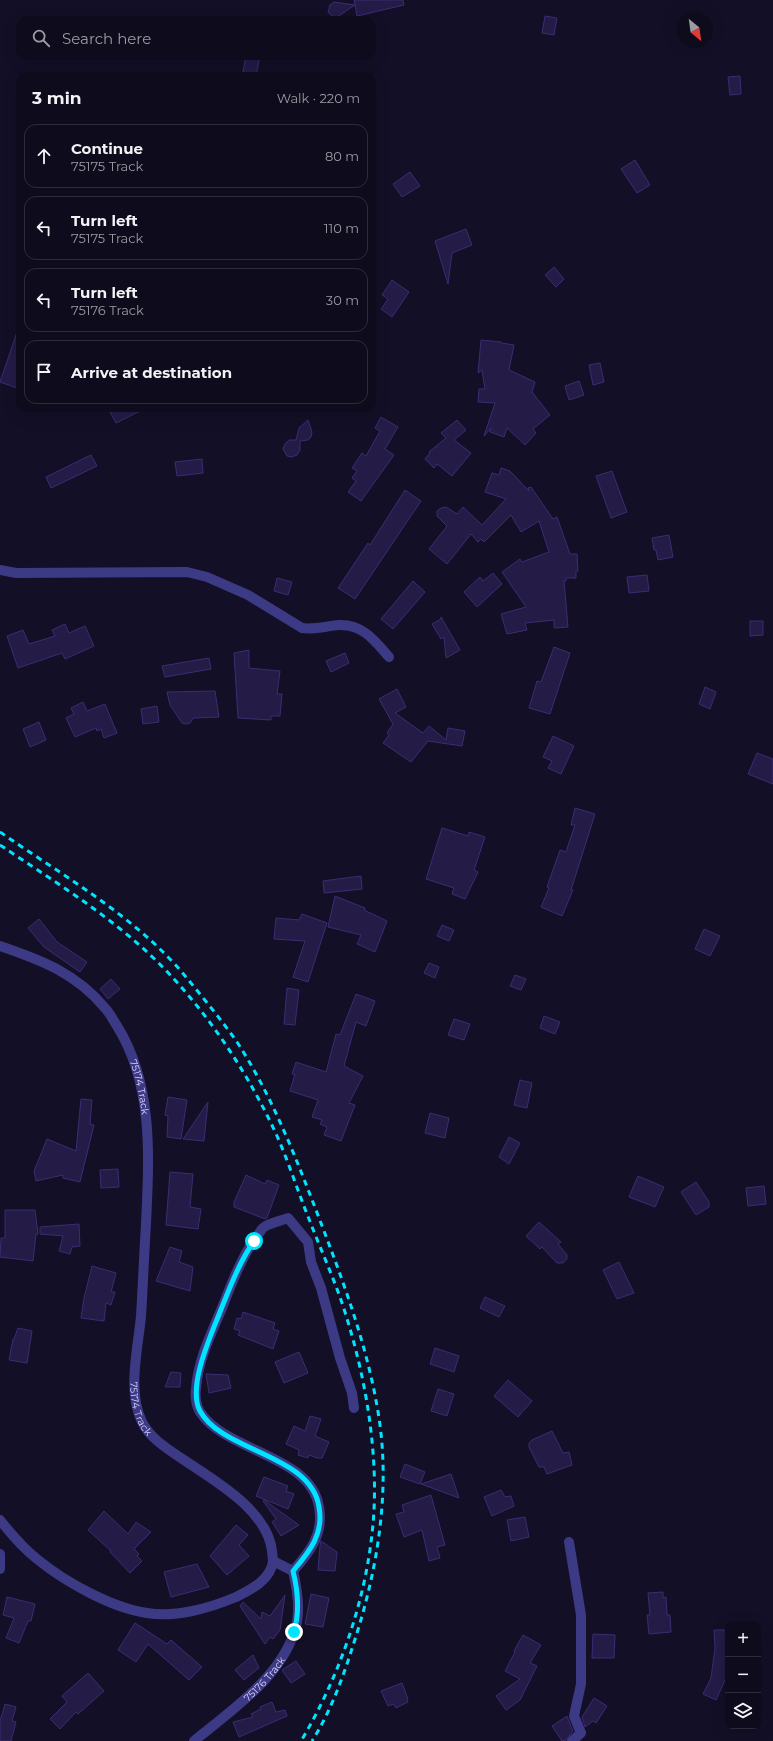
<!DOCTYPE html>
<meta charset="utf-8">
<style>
body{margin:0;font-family:Montserrat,sans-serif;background:#171425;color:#f1f3f6}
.controls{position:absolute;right:12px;bottom:12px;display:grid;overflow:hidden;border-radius:8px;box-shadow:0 4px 16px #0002}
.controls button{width:36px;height:36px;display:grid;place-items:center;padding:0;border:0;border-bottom:1px solid #2e2b3b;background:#0e0b1c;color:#f1f3f6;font:20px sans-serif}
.compass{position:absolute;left:677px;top:12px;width:36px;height:36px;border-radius:50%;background:#0e0b1c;box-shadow:0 4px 16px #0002;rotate:151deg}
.stop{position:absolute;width:12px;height:12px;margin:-9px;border:3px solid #00e5ff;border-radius:50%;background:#fff}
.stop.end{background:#00e5ff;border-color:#fff;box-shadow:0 1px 4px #0008}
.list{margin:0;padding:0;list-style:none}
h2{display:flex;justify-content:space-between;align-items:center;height:52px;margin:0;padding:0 16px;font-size:17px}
h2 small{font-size:13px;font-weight:400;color:#9b9ba3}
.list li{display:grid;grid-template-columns:26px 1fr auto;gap:12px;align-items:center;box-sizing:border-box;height:64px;margin:0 8px 8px;padding:0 8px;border:1px solid #2e2b3b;border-radius:12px}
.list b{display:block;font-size:15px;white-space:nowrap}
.list p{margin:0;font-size:13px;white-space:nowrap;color:#9b9ba3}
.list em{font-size:13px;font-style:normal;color:#9b9ba3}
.icon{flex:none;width:22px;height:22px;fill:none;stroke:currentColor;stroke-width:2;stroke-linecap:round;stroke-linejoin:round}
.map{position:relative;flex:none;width:773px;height:1741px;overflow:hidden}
.search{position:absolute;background:#0e0b1c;box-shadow:0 4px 16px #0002;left:16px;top:16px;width:360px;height:44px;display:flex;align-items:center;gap:10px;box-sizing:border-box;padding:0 14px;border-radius:12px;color:#9b9ba3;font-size:15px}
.panel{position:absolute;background:#0e0b1c;box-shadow:0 4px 16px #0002;left:16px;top:72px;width:360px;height:340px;border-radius:12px}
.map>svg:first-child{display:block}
.building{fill:#241b47;stroke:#3b2d73}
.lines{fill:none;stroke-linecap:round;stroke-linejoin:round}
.minor{stroke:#3d3a85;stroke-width:10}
.rail{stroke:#00e5ff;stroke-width:3;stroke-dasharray:6 5;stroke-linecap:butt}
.route{stroke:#00e5ff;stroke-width:5}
.labels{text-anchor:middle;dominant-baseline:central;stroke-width:3;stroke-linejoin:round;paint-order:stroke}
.street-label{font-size:10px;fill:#d9d4ff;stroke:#130f26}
</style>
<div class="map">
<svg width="773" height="1741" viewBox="0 0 773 1741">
<rect width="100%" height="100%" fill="#130f26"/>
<g class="building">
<polygon points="354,0 403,0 404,5 357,16 355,5 337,17 332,16 328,12 330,5 334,2 355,5"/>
<polygon points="545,16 557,18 554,35 542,33"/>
<polygon points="246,56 260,56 256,76 242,76"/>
<polygon points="740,76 741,94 730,95 728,77"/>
<polygon points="635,160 650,185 637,193 621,169"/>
<polygon points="410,172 420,186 402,197 393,184"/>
<polygon points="466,229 472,245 452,253 448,284 435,241"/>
<polygon points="554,267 564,279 556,287 545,275"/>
<polygon points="392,280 409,292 392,317 381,309 388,299 382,295"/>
<polygon points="18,329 20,329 20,389 0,382"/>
<polygon points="481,340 501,342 501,343 514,345 509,370 535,382 532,392 550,415 533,429 536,433 525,445 507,428 504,437 490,432 491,428 484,436 495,403 478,402 479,389 485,389 482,370 478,373"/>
<polygon points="600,363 604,382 593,385 589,365"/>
<polygon points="579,381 584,395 569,400 565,386"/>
<polygon points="108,408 146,408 116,423"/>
<polygon points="381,417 398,427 385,449 394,455 361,501 348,492 356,481 352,478 357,471 352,468 362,453 366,456 380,431 375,428"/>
<polygon points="308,420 312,432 311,437 308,440 300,441 300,450 297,455 292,457 287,456 283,449 285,444 289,440 296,440 299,428"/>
<polygon points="457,420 466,430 454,440 471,453 452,476 437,464 434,468 425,459 430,453 429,452 446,438 441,433"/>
<polygon points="91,455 97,466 51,488 46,477"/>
<polygon points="202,459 203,473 177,476 175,462"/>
<polygon points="501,468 510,471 529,491 528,488 531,487 553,519 557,517 570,554 577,554 578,571 576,571 576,578 566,578 566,581 564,581 568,627 554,628 554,620 525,623 527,630 507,634 501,614 526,607 502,572 520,559 522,562 549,552 539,521 521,532 511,515 484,542 481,539 478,542 471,534 447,564 429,549 447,526 437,516 437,511 441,508 446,507 457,514 463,507 482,525 506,499 485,492 492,473 499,475"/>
<polygon points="612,471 627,512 611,518 596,476"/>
<polygon points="405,490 421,501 355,599 338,588 368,543 370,545"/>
<polygon points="669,535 673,557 658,560 656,550 654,550 652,538"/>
<polygon points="493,573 502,584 477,607 464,592 480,577 483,581"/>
<polygon points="647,575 649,591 629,593 627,577"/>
<polygon points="277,578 292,582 288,595 274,591"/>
<polygon points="413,581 425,592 393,629 381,619"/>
<polygon points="441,617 460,650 446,658 444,637 441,639 432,624 441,619"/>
<polygon points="750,621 763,621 763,635 750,636"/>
<polygon points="65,624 69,633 85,626 94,646 65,659 62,653 18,668 7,636 23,630 29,644 55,636 52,630"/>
<polygon points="554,647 570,653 550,714 529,708 537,681 541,682"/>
<polygon points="249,650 249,668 280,671 277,694 282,694 280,716 271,716 271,720 238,718 234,653"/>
<polygon points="345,653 349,663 331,672 326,661"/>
<polygon points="209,658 211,669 165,677 162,666"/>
<polygon points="705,687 716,692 710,709 699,704"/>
<polygon points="397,689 406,707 395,713 423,733 429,726 446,740 448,728 465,731 462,746 428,741 411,762 383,743 389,735 387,733 393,724 379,699"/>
<polygon points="215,691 219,717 193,718 190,723 186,724 182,723 170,705 167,692"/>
<polygon points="83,702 87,711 105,704 117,733 104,738 101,729 97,731 96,728 75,737 66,718 74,714 71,708"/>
<polygon points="157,706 159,722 143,724 141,709"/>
<polygon points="39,722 46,740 30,747 23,729"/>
<polygon points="553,736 574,746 561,774 548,768 552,761 543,757"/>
<polygon points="757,753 773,759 773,784 748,774"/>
<polygon points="575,808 595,814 571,890 573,890 562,916 541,907 549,888 547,887 560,850 566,852 575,825 571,825"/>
<polygon points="442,828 468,836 469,832 485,837 474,870 478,872 465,899 452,894 454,888 426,879"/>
<polygon points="361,876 362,889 324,893 323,881"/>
<polygon points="335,896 365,908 364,910 387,921 375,952 357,944 361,935 328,927"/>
<polygon points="302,914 327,923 308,982 293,977 305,941 274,939 276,918 299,920"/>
<polygon points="39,919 57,942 87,962 80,972 44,947 28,928"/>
<polygon points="442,925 454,930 449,941 437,936"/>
<polygon points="704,929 720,936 710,956 695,949"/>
<polygon points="429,963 439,967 435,978 424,973"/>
<polygon points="515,975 526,979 521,990 510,986"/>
<polygon points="111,979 120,989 108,999 100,989"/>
<polygon points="287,988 299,990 295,1025 284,1024"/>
<polygon points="356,994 375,1001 366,1026 356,1022 344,1066 363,1076 349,1103 355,1105 341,1141 324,1135 327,1127 320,1124 322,1120 312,1117 318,1100 290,1091 295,1074 292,1074 296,1062 326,1072 336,1034 340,1035"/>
<polygon points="544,1016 560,1022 555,1034 540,1028"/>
<polygon points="454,1019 470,1024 464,1040 448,1035"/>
<polygon points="520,1080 532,1083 527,1108 514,1105"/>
<polygon points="168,1097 187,1100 181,1139 167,1137 168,1116 165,1115"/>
<polygon points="81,1099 92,1100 90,1124 94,1125 80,1182 63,1178 63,1175 36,1181 34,1171 47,1139 76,1151"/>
<polygon points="208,1102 204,1141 183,1139"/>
<polygon points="430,1113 449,1118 445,1138 425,1133"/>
<polygon points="509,1137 520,1143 509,1164 499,1157"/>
<polygon points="118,1169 119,1187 101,1188 100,1170"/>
<polygon points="170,1172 193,1174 190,1207 201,1209 198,1229 166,1225"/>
<polygon points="246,1175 265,1184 267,1180 279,1185 267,1218 265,1219 234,1207 234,1202"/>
<polygon points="638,1176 664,1187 655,1207 629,1197"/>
<polygon points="696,1182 709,1202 709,1207 696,1215 681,1192"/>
<polygon points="764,1186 766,1204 748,1206 746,1188"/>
<polygon points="5,1210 35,1210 38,1234 36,1234 33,1261 0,1257 1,1238 5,1238"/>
<polygon points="539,1222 561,1242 558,1244 567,1255 567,1259 563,1263 557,1263 542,1247 540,1249 526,1236"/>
<polygon points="79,1224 80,1246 72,1247 70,1254 59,1251 63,1236 40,1234 40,1227"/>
<polygon points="170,1247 182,1251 179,1262 193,1267 190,1291 156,1281"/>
<polygon points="619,1262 634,1293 617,1299 603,1270"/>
<polygon points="92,1266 116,1273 111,1292 115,1292 111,1305 106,1303 104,1321 81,1318 84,1298"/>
<polygon points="485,1297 505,1306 499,1317 480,1308"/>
<polygon points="243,1312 275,1323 273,1329 279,1331 273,1349 238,1335 240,1331 234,1329 237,1318 241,1319"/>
<polygon points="18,1328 32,1331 27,1363 9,1360 13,1339 14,1339"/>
<polygon points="435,1348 459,1356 454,1372 430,1364"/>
<polygon points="299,1352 308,1373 284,1383 275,1362"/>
<polygon points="171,1372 181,1373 180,1387 165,1387"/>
<polygon points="206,1374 228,1375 231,1388 209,1393"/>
<polygon points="508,1380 532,1401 518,1417 494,1396"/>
<polygon points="438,1389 454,1394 447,1416 431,1411"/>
<polygon points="310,1416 321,1419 315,1436 329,1442 322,1458 317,1458 309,1455 308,1458 298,1455 299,1450 286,1444 294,1426 305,1431"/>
<polygon points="552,1431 563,1453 569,1452 572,1465 547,1474 544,1467 539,1467 529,1447 529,1443 532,1440"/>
<polygon points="405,1464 425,1472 420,1484 400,1477"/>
<polygon points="451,1474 459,1498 421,1484"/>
<polygon points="264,1477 288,1486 286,1491 294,1494 288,1509 256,1496"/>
<polygon points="501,1490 505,1497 511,1496 514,1506 492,1516 484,1497"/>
<polygon points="431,1495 445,1545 437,1547 440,1558 429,1561 422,1530 404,1537 396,1514 404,1512 402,1505"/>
<polygon points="264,1500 299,1525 281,1536 272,1522 276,1519 263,1501"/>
<polygon points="104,1511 128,1534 136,1522 151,1532 134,1549 139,1554 137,1556 142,1561 130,1573 110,1552 111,1551 88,1530"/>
<polygon points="525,1517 529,1537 511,1541 507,1520"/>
<polygon points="236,1525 248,1535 239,1545 249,1556 227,1575 210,1556"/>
<polygon points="321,1541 337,1552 335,1571 318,1570 320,1546"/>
<polygon points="197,1564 209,1587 171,1597 164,1572"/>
<polygon points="663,1592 663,1598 666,1597 667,1615 670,1615 671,1632 649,1634 647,1615 650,1615 648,1593"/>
<polygon points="311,1594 329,1598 323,1627 305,1624"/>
<polygon points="285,1595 280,1630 273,1639 270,1637 265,1644 240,1606 243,1602 261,1619 262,1612 270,1616"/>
<polygon points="7,1597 35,1604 31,1621 28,1621 19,1643 6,1638 14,1618 3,1615"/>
<polygon points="135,1623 167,1644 171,1640 202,1667 189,1680 148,1644 136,1662 118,1650"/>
<polygon points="714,1630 726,1630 727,1642 728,1642 727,1681 725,1680 716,1700 703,1694 711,1678 715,1648"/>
<polygon points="593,1634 615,1635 614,1658 592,1658"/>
<polygon points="523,1635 541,1645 530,1663 537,1666 520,1700 506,1710 496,1696 520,1679 505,1671 515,1652 514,1651"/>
<polygon points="253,1655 259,1668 244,1680 235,1670"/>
<polygon points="296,1661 305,1674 291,1683 282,1670"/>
<polygon points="88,1673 104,1691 78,1714 76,1712 60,1729 50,1719 67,1702 62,1696"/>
<polygon points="402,1683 408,1699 407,1699 408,1702 396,1708 394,1704 388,1706 381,1691"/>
<polygon points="594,1698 607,1706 596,1723 593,1721 585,1727 582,1717"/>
<polygon points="272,1702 276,1712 285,1710 287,1716 239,1737 233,1722 253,1717 251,1714 261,1709 260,1707"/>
<polygon points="5,1704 16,1707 12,1721 16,1722 11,1741 0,1741 0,1718 1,1718"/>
<polygon points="567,1716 573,1731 566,1740 562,1741 552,1726"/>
</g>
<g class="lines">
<g class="minor">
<path d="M 0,570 L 16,573 L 187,572 L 207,577 L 248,595 L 302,628 C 315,630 326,626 339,625 C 363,624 375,641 389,657"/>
<path id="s1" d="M 0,946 C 41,960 76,973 105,1008 C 110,1013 113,1020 117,1026 C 154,1085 149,1158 146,1224 C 144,1255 143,1285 141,1316 C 138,1349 127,1391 142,1422 C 150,1438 166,1448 181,1458 C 213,1480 267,1509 272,1551 C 272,1551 273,1561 273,1561 C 271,1580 250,1590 236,1597 C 210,1608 175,1618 147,1613 C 112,1608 65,1582 37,1559 C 23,1548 11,1534 0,1520"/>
<polyline points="569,1542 581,1615 581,1684 574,1716 581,1733 572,1741"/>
<polyline points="0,1554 0,1569"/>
<path d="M 273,1561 L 293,1571 C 310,1552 324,1534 319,1507 C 311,1455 226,1452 200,1412 C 196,1406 195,1396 196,1389 C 198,1360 211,1334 222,1308 C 231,1285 240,1261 254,1240 C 257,1237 260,1231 263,1228 C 268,1223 281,1221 288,1218 L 308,1242 L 311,1262 L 321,1288 L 340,1358 L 352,1393 L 354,1408"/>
<path id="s2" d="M 194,1741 C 232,1710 287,1673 297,1622 C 300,1605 297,1588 293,1571"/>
</g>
<g class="rail">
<path d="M 0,832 C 62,875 131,914 181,971 C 200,994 220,1018 237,1042 C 271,1094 294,1153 316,1210 C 342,1278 368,1346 379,1418 C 390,1490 378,1565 357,1633 C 345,1671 333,1708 312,1741"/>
<path d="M 0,845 C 61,886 124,924 174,979 C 216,1025 251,1079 277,1136 C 289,1163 298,1192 309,1219 C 322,1253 338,1287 348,1322 C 368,1388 380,1466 372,1534 C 364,1606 338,1679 301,1741"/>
</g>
</g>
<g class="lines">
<path class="route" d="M 254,1241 C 239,1263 230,1287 220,1312 C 211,1335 187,1387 200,1411 C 222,1452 311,1454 319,1507 C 324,1534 310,1551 293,1571 C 298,1591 300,1611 294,1632"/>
</g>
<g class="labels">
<g class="street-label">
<text stroke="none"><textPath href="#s1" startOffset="211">75174 Track</textPath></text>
<text stroke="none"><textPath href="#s1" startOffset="535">75174 Track</textPath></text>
<text stroke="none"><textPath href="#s2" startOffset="94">75176 Track</textPath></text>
</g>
</g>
</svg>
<div class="controls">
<button>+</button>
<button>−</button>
<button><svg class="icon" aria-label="layers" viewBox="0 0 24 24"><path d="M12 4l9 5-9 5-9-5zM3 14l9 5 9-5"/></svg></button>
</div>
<svg class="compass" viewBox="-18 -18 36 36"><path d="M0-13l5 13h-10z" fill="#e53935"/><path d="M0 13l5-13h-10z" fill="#9b9ba3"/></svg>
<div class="stop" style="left:254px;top:1241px"></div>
<div class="stop end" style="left:294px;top:1632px"></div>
<div class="search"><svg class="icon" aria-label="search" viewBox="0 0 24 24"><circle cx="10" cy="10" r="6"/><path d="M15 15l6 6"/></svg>Search here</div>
<section class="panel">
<h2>3 min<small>Walk · 220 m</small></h2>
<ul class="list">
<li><svg class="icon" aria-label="ahead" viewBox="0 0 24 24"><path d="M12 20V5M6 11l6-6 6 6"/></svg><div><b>Continue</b><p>75175 Track</p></div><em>80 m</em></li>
<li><svg class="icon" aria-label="left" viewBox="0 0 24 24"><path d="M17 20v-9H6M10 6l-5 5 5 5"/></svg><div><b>Turn left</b><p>75175 Track</p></div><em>110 m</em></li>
<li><svg class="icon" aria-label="left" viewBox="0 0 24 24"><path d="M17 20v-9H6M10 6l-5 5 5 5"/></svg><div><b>Turn left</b><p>75176 Track</p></div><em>30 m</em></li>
<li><svg class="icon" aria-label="arrive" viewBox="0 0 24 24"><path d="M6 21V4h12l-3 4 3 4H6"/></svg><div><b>Arrive at destination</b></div></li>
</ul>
</section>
</div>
